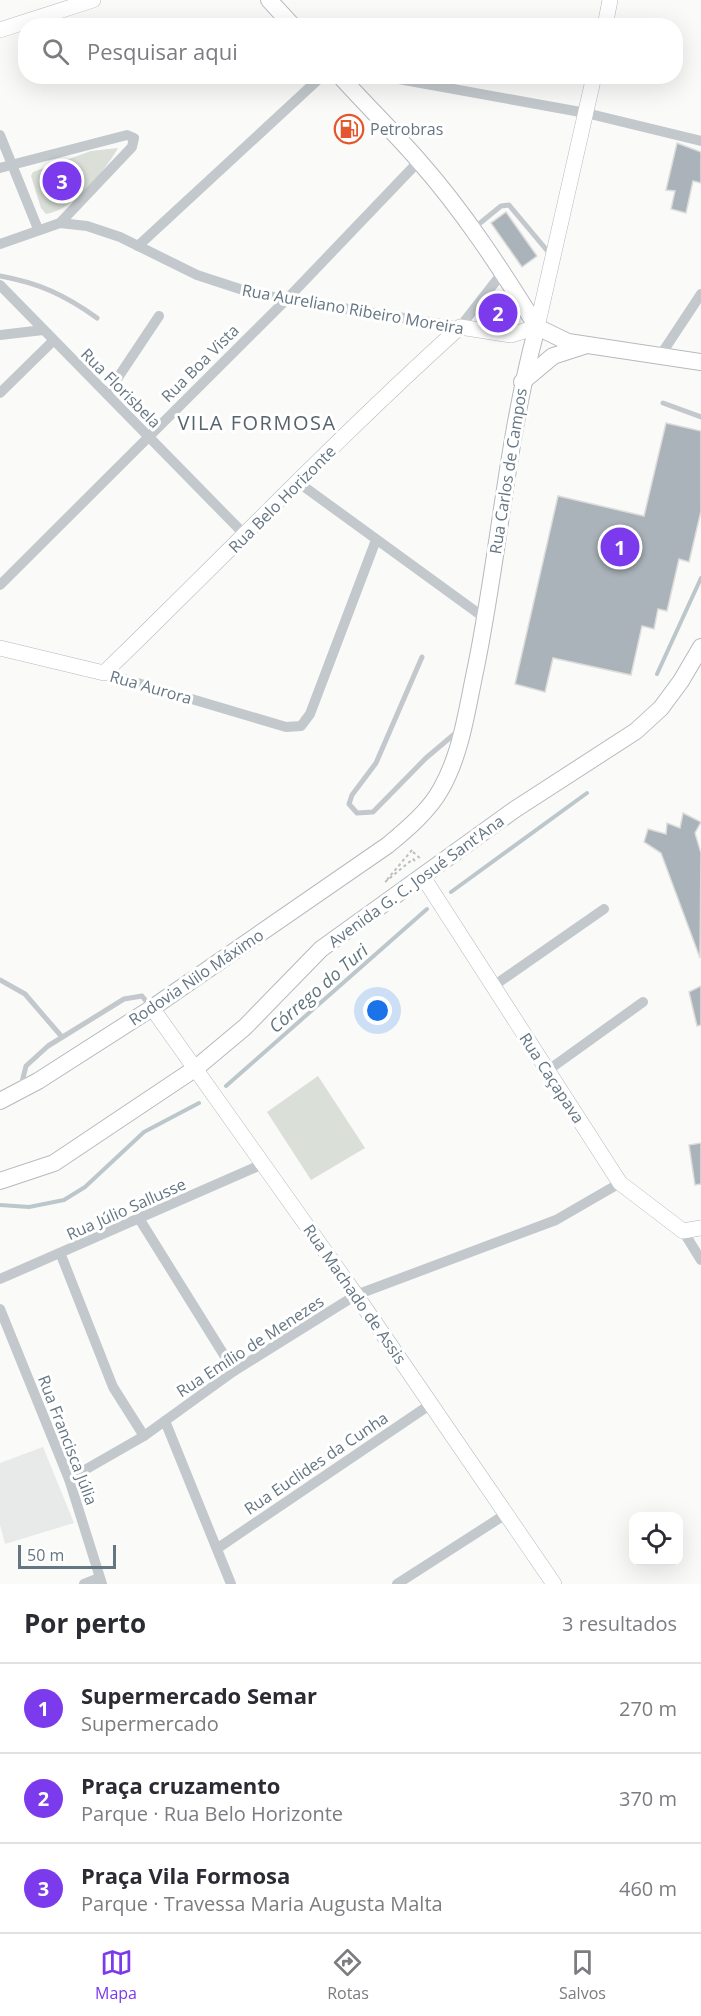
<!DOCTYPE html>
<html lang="pt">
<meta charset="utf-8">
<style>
body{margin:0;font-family:"Open Sans",sans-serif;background:#f2f2f3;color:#2b2b33}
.controls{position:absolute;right:18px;bottom:18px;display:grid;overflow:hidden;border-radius:12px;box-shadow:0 6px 24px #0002}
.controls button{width:54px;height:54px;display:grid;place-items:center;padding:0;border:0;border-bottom:2px solid #e1e1e2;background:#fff;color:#2b2b33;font:30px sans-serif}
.scale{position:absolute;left:18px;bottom:15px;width:98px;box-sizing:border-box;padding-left:6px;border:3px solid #657683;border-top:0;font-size:16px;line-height:21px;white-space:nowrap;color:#657683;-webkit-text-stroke:4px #fff;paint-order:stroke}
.you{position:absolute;left:378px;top:1011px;width:21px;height:21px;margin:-15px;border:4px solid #fff;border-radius:50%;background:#1a73e8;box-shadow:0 0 0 9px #1a73e833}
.badge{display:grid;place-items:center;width:39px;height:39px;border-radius:50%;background:#7c3aed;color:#fff;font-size:20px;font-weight:700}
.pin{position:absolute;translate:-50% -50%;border:3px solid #fff;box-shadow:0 2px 6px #0006}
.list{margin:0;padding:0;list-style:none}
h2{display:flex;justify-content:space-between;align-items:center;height:78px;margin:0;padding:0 24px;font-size:26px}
h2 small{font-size:20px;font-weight:400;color:#7c7c81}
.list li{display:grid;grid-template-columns:39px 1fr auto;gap:18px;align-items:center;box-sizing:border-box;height:90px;padding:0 24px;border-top:2px solid #e1e1e2}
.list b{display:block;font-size:22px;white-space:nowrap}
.list p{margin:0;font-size:20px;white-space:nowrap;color:#7c7c81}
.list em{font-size:20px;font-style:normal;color:#7c7c81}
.icon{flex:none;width:33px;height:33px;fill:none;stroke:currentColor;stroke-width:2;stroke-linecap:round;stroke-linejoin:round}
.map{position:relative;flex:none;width:701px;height:1584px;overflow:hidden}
.search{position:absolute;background:#fff;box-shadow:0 6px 24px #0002;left:18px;right:18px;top:18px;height:66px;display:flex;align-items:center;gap:15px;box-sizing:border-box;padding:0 21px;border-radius:24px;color:#7c7c81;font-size:22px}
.sheet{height:348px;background:#fff}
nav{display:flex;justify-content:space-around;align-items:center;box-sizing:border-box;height:84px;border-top:2px solid #e1e1e2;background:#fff;font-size:16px;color:#7c7c81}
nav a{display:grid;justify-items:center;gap:3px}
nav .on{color:#7c3aed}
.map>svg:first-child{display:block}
.built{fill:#e8e9e9}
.green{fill:#dadfd7}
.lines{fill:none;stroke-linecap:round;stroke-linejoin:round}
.stream{stroke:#bbc7cb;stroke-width:4}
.building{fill:#aab3b9;stroke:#dcdcda;stroke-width:1.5}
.secondary-casing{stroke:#b3babf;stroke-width:16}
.primary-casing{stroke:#b5babe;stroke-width:18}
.path{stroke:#bbbfc2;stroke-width:2;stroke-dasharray:3 3;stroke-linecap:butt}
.lane{stroke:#c3c8cc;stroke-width:5}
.street{stroke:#c3c8cc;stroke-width:10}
.secondary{stroke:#fff;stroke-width:15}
.primary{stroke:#fff;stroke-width:16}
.labels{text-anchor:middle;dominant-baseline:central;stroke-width:6;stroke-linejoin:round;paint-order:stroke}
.poi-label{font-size:16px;fill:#657683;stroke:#fff;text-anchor:start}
.street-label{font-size:16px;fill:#657683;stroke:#fff}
.water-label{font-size:18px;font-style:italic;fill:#60757c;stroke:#fff}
.quarter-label{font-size:20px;letter-spacing:1.5px;fill:#57646e;stroke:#fff}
</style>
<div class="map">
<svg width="701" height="1584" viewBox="0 0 701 1584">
<rect width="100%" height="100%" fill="#fafaf8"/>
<polygon class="built" points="43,1447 74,1523 5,1544 0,1525 0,1463"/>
<g class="green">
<path d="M 118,148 C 105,171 73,210 46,214 L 41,208 L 31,176 L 33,172 L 91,151 Z"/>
<polygon points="504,293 512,301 515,310 504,327 481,323 480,315"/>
<polygon points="318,1076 365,1148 311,1180 267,1112"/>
</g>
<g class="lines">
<g class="stream">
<polyline points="657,674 701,578"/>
<polyline points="451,892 587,793"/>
<polyline points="226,1086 427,909"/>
<polyline points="0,1205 29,1207 64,1200 85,1187 144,1132 199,1103"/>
</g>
</g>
<g class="building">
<polygon points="677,143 701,152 701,183 693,181 686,213 671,209 675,191 666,190"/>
<polygon points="506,212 537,256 522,267 491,223"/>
<polygon points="666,423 701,431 701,511 689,562 679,559 667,611 658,609 654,629 642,626 631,675 553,658 545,692 515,684 558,496 644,516"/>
<polygon points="683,813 701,822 695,833 701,853 700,958 661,853 644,842 648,829 666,834 667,823 680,828"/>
<polygon points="701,986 701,1025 697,1026 689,992"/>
<polygon points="701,1143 701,1184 695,1185 689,1145"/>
</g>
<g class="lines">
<g class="secondary-casing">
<g id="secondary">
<polyline points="605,26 610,0"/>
<polyline points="0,30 93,0"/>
<path d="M 0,648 L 104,673 C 223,558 337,438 460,327 L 511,335 L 537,327 L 594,76"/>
<polyline points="423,877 620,1183 683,1231 701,1228"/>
<polyline points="152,1008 356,1295 554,1584"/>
</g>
</g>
<g class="primary-casing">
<g id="primary">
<polyline points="269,0 293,26"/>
<path d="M 340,76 C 366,105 394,132 419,161 C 464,212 501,269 537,327"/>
<polyline points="537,327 568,342 701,362"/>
<polyline points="522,382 553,356 584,346"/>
<path d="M 0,1101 L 38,1081 L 152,1008 L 388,845 C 406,830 429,811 441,789 C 462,752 467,708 476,667 C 499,554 507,438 537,327"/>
<polyline points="0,1181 54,1163 196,1068 245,1027 321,949 514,810 636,731 661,708 681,681 701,647"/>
</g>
</g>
<g class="path">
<polyline points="412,850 385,882 413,859 416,862"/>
<polyline points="413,852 422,860"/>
</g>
<g class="lane">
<polyline points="474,228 501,206 509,205 550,254"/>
<path d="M 0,276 C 39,283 65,295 97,318"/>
<polyline points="663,403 701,417"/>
<polyline points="422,657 376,763 352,795 349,804 357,813 373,812 426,758 458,731"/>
<polyline points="0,980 25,994 62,1037"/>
<polyline points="21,1086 26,1066 48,1046 124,999 142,996 151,1007"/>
</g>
<g class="street">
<polyline points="382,76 586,113 701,141"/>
<polyline points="0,135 38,229"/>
<polyline points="0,168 127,135 134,138 132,147 60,223"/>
<polyline points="0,244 60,223 87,226 120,237 197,275 255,294 460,327 503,272"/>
<polyline points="138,246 322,76"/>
<polyline points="0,285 246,536"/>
<polyline points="0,335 43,330"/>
<polyline points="660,356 701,294"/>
<polyline points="0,393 53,341"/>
<polyline points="107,394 159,316"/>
<polyline points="299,483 486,619"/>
<polyline points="0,585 286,300 419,161"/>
<polyline points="104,673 286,727 301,726 310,714 376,540"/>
<polyline points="492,987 604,909"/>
<polyline points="547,1071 643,1002"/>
<polyline points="140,1220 234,1371"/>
<polyline points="683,1231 701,1260"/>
<polyline points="61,1255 113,1387 144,1436"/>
<polyline points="0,1279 263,1164"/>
<polyline points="0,1309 69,1479 102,1584"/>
<polyline points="165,1421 231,1584"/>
<polyline points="69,1479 144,1436 234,1371 356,1295 556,1220 620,1183"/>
<polyline points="218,1548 431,1404"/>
<polyline points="84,1584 99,1578"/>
<polyline points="397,1584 506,1514"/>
</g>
<use href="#secondary" class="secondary"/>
<use href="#primary" class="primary"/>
</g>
<defs>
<g id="fuel-ring" transform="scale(1.5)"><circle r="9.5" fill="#fff" stroke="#e4572e" stroke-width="1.5"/><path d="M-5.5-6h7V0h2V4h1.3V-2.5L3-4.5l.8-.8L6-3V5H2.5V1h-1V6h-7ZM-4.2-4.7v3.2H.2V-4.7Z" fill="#e4572e"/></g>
</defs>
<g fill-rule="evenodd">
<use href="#fuel-ring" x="349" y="129"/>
</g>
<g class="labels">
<g class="poi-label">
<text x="370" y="129">Petrobras</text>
</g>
<g class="street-label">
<text transform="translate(353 309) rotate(10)">Rua Aureliano Ribeiro Moreira</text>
<text transform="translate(200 363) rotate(-45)">Rua Boa Vista</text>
<text transform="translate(121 388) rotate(45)">Rua Florisbela</text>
<text transform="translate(508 471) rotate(-81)">Rua Carlos de Campos</text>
<text transform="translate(282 499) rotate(-45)">Rua Belo Horizonte</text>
<text transform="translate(151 687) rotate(16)">Rua Aurora</text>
<text transform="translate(416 881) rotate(-36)">Avenida G. C. Josué Sant'Ana</text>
<text transform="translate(196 977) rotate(-34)">Rodovia Nilo Máximo</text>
<text transform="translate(552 1078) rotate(57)">Rua Caçapava</text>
<text transform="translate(126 1209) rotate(-24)">Rua Júlio Sallusse</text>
<text transform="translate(355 1294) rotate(55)">Rua Machado de Assis</text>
<text transform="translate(250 1346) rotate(-33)">Rua Emílio de Menezes</text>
<text transform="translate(68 1440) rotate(69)">Rua Francisca Júlia</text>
<text transform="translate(316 1463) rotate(-34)">Rua Euclides da Cunha</text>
</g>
<g class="water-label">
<text transform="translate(318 988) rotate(-41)">Córrego do Turi</text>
</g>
<g class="quarter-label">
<text x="257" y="422">VILA FORMOSA</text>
</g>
</g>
</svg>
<div class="controls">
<button><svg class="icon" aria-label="locate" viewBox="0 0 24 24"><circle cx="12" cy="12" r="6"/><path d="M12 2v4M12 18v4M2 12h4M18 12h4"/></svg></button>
</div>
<div class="scale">50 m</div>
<div class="you"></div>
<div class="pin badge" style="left:620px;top:547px">1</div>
<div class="pin badge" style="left:498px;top:313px">2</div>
<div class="pin badge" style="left:62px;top:181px">3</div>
<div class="search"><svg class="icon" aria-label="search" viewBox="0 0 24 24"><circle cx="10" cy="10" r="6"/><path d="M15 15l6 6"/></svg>Pesquisar aqui</div>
</div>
<section class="sheet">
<h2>Por perto<small>3 resultados</small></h2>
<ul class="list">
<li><span class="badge">1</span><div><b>Supermercado Semar</b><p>Supermercado</p></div><em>270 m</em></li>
<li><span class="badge">2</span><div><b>Praça cruzamento</b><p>Parque · Rua Belo Horizonte</p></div><em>370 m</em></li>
<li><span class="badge">3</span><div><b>Praça Vila Formosa</b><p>Parque · Travessa Maria Augusta Malta</p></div><em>460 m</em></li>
</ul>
</section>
<nav>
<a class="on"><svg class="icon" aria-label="map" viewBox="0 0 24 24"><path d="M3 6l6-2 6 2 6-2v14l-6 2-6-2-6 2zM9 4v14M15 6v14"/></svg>Mapa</a>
<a><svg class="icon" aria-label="directions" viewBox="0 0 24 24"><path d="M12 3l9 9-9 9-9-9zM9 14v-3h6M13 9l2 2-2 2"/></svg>Rotas</a>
<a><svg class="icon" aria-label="saved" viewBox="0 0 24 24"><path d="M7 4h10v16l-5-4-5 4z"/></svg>Salvos</a>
</nav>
